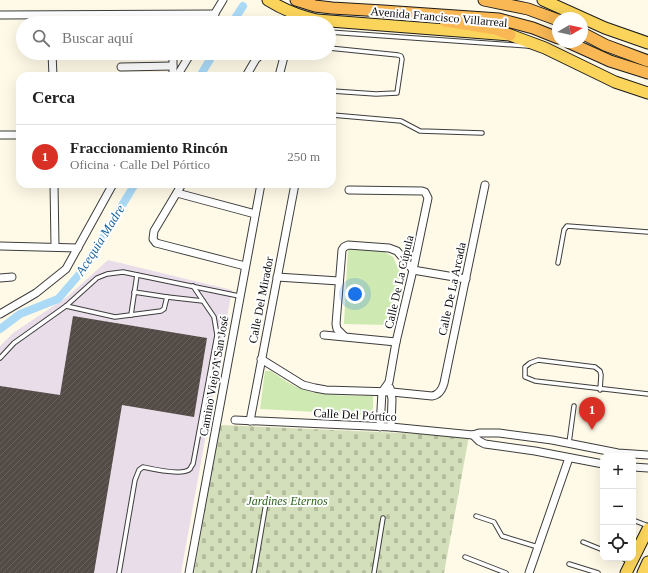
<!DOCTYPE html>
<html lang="es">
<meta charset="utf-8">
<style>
body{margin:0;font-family:Georgia,serif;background:#f2f2f2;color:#222}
.controls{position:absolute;right:12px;bottom:12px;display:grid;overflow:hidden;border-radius:8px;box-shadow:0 4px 16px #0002}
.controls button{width:36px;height:36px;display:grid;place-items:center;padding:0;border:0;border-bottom:1px solid #e0e0e0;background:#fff;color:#222;font:20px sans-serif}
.compass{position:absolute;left:552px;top:12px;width:36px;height:36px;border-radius:50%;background:#fff;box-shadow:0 4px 16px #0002;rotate:81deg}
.you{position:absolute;left:355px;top:294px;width:14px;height:14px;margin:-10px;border:3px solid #fff;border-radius:50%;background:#1a73e8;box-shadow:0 0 0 6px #1a73e833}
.badge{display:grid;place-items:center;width:26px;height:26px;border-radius:50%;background:#d93025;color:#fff;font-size:13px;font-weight:700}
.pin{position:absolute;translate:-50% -33px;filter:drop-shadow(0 1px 2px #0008)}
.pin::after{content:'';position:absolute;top:21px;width:14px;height:12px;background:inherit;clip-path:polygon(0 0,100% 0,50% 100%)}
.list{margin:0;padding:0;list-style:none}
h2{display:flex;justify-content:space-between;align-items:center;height:52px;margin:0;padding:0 16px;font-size:17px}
h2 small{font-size:13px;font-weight:400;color:#767676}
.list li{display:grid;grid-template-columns:26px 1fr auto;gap:12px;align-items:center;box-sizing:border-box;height:64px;padding:0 16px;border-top:1px solid #e0e0e0}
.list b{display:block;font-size:15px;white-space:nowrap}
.list p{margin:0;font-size:13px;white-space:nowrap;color:#767676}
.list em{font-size:13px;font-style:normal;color:#767676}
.icon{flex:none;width:22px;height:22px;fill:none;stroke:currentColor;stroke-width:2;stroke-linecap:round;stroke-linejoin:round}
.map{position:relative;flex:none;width:648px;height:573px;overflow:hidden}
.search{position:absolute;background:#fff;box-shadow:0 4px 16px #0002;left:16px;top:16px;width:320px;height:44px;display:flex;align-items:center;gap:10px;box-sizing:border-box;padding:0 14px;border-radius:22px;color:#767676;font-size:15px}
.panel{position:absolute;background:#fff;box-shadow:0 4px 16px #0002;left:16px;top:72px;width:320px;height:116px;border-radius:12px}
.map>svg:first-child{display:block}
.industrial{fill:#e9ddea}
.cemetery{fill:url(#cemetery-stones)}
.park{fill:#cee9b1}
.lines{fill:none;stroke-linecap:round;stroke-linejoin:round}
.canal{stroke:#abdaf7;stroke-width:8}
.building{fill:url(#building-hatch)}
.service-casing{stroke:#3d3d3d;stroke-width:5.5}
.minor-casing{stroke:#3d3d3d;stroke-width:9}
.primary-casing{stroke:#1b1b1b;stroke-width:13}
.trunk-casing{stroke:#1b1b1b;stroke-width:13}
.service{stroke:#fff;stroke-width:3.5}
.minor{stroke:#fff;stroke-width:7}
.primary{stroke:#fbd55b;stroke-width:11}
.trunk{stroke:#f9b854;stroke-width:11}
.labels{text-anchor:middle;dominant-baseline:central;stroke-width:4;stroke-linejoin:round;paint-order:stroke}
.street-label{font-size:12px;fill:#0a0a0a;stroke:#fff}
.park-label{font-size:12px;font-style:italic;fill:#29621b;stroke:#fff}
.water-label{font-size:13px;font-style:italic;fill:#135f9c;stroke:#fff}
</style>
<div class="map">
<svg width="648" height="573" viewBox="0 0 648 573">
<defs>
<pattern id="cemetery-stones" width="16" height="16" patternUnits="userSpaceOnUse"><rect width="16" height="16" fill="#d3dfba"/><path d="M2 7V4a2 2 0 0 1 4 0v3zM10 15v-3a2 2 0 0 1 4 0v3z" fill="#b4be9f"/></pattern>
<pattern id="building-hatch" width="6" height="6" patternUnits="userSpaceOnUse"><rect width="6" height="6" fill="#534b46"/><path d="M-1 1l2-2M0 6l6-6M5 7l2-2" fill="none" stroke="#67605c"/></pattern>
</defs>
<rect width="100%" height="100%" fill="#fffae7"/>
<polygon class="industrial" points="108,260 232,290 181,573 0,573 0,346 13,333 67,297"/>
<polygon class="cemetery" points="220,425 469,436 444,573 194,573"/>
<g class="park">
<polygon points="348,248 380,249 393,257 400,273 388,325 344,324"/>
<path d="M 265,371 L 271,371 C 281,378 292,386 304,390 C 326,397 351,395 373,396 L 373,415 L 260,409 Z"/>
</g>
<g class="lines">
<g class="canal">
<polyline points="232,23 243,6"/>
<polyline points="200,76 214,53"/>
<polyline points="0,329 20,314 58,299 83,270 135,184"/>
</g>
</g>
<polygon class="building" points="73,316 207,338 194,417 122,405 94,573 0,573 0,386 60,395"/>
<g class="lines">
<g class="service-casing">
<g id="service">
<polyline points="329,32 528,46"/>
<polyline points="329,48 398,55 401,56 402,59 397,93 376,94 332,91"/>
<polyline points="332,115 401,121 420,131 482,133"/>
<polyline points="558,263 564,230 567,226 648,232"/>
<polyline points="167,297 203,301"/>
<polyline points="66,306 115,317 161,311 164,309 167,297 134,292"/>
<polyline points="131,315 137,275"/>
<polyline points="0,358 14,343 66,306 97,278 107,274 123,272 239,296"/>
<polyline points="600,390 601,375 600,371 595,367 538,360 530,363 525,367 525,377 535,381 648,394"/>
<polyline points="569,443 574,406"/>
<polyline points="476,516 494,522 502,536 538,547"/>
<polyline points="633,520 648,526"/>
<polyline points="583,542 603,550"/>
<polyline points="465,557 506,573"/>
<polyline points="622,558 630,562"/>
<polyline points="569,564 598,573"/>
<path d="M 119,573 L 135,480 L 139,470 L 143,467 C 152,469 183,476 190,469 C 190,469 192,465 193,464 L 217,335 L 214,317 L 193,286"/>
<polyline points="254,573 266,503"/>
<polyline points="374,573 383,518"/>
</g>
</g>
<g class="minor-casing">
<g id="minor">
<polyline points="0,15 215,14"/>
<polyline points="82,23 82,15"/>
<polyline points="209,23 223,0"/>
<polyline points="52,53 53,76"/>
<polyline points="121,67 173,66"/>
<polyline points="173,76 173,53"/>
<polyline points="177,76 191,53"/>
<polyline points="246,76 256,59 263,53"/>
<polyline points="279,76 285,53"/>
<polyline points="0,135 20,135"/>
<polyline points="54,184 55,246"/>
<polyline points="182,184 154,231 153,239 156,243 245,266"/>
<polyline points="349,190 422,191 425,192 428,198 413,270 396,342 389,382 382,392 380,427"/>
<polyline points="177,193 255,214"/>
<polyline points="0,246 78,248"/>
<polyline points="277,277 339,281"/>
<polyline points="0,278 12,277"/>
<polyline points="0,314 36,293 66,269 113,184"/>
<polyline points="324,335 396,342"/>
<polyline points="344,336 337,329 336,324 342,250 344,247 348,245 389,248 397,251 413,270 466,279"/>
<path d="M 261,359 L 303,385 L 315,388 L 326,390 L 392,392 L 432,396 C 439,395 442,390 444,383 L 485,185"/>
<polyline points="390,388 392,399 391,427"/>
<polyline points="235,420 391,427 473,435 479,433 499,433 552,440 618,453 648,455"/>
<polyline points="250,421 295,184"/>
<polyline points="473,435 479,441 485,444 535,451 603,464"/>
<polyline points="633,467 648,468"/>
<polyline points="189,573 261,184"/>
<polyline points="529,573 569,458"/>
</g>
</g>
<g class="primary-casing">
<g id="primary">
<path d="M 268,0 C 284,10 299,16 317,20 L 510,35 L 545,48 L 615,82 L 648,93"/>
<polyline points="543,0 605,28 648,43"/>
<polyline points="626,573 648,529"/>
<polyline points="643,573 648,562"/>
</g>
</g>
<g class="trunk-casing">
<g id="trunk">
<polyline points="296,0 315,6 332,8 383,11 499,19 533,28 558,38"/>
<polyline points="484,0 528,9 558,20"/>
<polyline points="445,21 495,29 510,35"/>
<polyline points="582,33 605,45 648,61"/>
<polyline points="568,42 610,61 648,73"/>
</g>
</g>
<use href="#service" class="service"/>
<use href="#minor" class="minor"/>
<use href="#primary" class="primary"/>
<use href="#trunk" class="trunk"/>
</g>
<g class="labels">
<g class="street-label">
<text transform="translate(439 17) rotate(5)">Avenida Francisco Villarreal</text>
<text transform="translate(399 282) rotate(-77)">Calle De La Cúpula</text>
<text transform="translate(452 289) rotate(-78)">Calle De La Arcada</text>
<text transform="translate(261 300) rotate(-79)">Calle Del Mirador</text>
<text transform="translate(214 376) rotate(-80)">Camino Viejo A San José</text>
<text transform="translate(355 415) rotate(3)">Calle Del Pórtico</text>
</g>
<g class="park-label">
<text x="287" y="501">Jardines Eternos</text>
</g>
<g class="water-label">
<text transform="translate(100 240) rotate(-58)">Acequia Madre</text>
</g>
</g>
</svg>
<div class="controls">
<button>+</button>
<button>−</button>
<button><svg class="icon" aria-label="locate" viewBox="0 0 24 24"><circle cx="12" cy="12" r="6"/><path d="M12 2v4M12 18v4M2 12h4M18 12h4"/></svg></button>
</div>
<svg class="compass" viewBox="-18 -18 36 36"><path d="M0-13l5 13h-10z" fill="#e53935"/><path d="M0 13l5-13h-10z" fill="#767676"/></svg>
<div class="you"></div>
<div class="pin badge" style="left:592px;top:430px">1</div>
<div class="search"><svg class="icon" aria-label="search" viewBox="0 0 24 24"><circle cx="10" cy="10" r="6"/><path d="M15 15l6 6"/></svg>Buscar aquí</div>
<section class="panel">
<h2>Cerca<small></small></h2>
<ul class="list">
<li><span class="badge">1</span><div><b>Fraccionamiento Rincón</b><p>Oficina · Calle Del Pórtico</p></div><em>250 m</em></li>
</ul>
</section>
</div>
